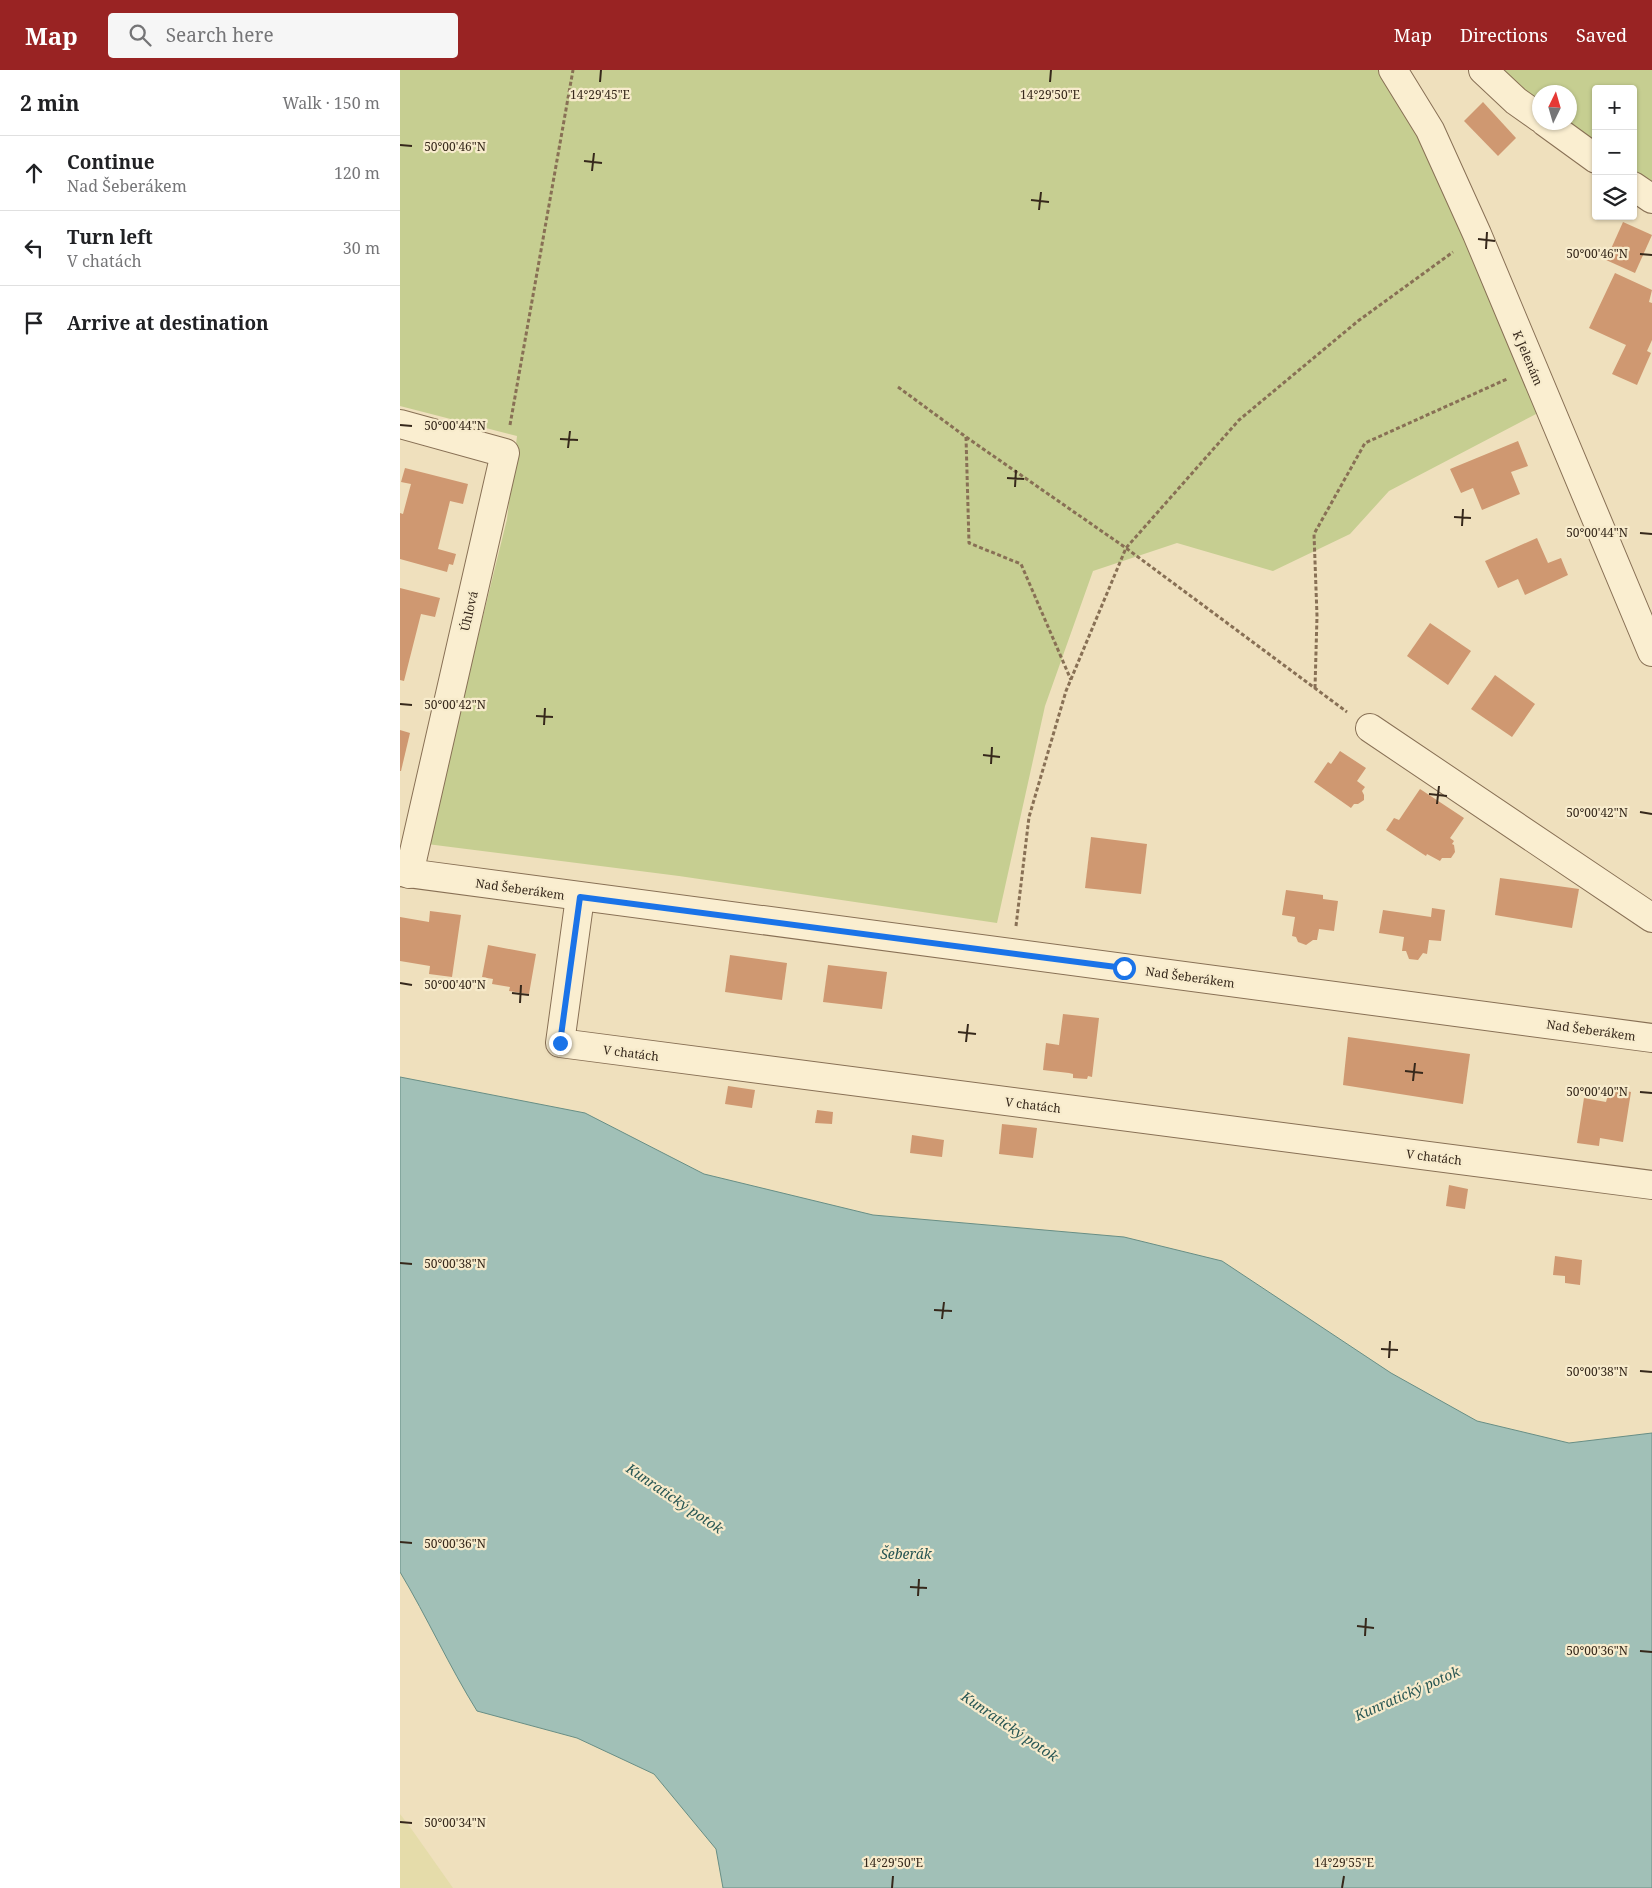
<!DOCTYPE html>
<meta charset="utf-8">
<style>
body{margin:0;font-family:"Noto Serif",serif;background:#f6f6f6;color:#202124}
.controls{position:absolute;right:15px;top:15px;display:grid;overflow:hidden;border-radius:5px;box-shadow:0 1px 4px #0004}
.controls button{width:45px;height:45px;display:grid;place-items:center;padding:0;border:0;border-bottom:1px solid #e0e0e0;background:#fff;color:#202124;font:25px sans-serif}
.compass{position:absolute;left:1132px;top:15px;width:45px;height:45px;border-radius:50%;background:#fff;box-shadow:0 1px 4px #0004;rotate:5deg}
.stop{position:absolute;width:15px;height:15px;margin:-11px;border:4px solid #1a73e8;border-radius:50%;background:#fff}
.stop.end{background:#1a73e8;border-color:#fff;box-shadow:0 1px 5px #0008}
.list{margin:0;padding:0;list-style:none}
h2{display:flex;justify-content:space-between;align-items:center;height:65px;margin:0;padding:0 20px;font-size:21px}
h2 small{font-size:16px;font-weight:400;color:#757577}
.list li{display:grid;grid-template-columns:32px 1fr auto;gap:15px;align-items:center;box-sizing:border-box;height:75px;padding:0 20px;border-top:1px solid #e0e0e0}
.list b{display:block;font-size:19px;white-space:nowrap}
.list p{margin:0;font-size:16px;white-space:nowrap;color:#757577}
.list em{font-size:16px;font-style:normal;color:#757577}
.icon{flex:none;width:28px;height:28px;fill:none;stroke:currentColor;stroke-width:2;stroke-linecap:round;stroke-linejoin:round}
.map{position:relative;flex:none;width:1252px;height:1818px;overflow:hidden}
header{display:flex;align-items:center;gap:30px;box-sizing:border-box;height:70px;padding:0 25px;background:#992323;color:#fff}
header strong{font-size:24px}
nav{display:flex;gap:28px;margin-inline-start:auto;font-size:18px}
.search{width:350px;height:45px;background:#f6f6f6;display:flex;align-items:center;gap:12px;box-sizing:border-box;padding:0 18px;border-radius:5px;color:#757577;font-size:19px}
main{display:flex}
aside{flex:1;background:#fff}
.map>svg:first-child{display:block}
.farmland{fill:#e5dcaa}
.green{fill:#c6ce91}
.water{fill:#a1c0b7;stroke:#688e85}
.building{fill:#cf9871}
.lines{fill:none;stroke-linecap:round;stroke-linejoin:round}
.minor-casing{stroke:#887055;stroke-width:30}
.path{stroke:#887055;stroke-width:3;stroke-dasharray:4 2.5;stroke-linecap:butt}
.minor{stroke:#faeed0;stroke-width:28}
.route{stroke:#1a73e8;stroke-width:6}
.ticks{fill:none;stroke:#36281b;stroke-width:2}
.labels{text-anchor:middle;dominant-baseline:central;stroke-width:4.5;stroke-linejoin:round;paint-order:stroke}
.street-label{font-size:12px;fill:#36281b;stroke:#f7ebcc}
.water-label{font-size:14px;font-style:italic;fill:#295754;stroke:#f7ebcc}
.ticks-label{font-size:12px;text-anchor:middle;fill:#36281b;stroke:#f7ebcc;stroke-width:4.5;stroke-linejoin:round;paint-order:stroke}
</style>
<header>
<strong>Map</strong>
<div class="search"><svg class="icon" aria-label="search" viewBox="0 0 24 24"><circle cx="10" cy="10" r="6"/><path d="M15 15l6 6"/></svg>Search here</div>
<nav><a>Map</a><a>Directions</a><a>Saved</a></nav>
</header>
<main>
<aside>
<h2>2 min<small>Walk · 150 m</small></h2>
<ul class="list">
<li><svg class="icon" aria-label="ahead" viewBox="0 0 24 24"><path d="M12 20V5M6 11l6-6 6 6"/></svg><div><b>Continue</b><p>Nad Šeberákem</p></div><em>120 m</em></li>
<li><svg class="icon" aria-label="left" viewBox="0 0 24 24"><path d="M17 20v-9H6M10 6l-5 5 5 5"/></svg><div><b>Turn left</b><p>V chatách</p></div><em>30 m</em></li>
<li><svg class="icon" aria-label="arrive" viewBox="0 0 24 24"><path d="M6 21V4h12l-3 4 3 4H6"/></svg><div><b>Arrive at destination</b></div></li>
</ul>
</aside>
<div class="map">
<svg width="1252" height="1818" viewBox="0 0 1252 1818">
<rect width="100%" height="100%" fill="#efe0bd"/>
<polygon class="farmland" points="0,1744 10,1757 53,1818 0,1818"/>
<g class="green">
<polygon points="0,0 980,0 1010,47 1063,153 1138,343 989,421 950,464 873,501 777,473 693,501 645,636 597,853 279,806 27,774 107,449 117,366 0,336"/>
<polygon points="1095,0 1252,0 1252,128 1233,113 1233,19 1196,19 1196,84 1156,53 1170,52 1170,22 1140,22 1139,40"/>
</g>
<path class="water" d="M 0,1007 L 185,1043 L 304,1104 L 473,1145 L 724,1167 L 822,1191 L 991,1303 L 1077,1351 L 1169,1373 L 1252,1363 L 1252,1818 L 323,1818 L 316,1779 L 254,1704 L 177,1668 L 77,1641 C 49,1596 27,1547 0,1502 Z"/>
<g class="building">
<polygon points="1083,32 1116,68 1098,86 1064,51"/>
<polygon points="1223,152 1252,165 1235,203 1206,190"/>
<polygon points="1215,203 1252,220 1249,232 1252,233 1252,270 1247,281 1251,283 1237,315 1212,304 1226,275 1189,258"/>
<polygon points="1118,371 1128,396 1111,402 1120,424 1082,440 1073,418 1061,423 1050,399"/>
<polygon points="5,398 68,414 63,434 50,431 38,479 56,484 53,495 49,494 47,502 0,489 0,443 3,444 11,414 1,412"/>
<polygon points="1137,468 1148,493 1161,488 1168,505 1125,525 1118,509 1098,518 1085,491"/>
<polygon points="0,518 40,528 35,547 21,544 4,611 0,610"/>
<polygon points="1030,553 1071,581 1048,615 1007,586"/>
<polygon points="1095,605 1135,634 1112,667 1071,639"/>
<polygon points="0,660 10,663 1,701 0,701"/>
<polygon points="940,681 966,698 957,711 965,717 962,721 964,725 964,730 958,734 954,734 951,738 914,712 928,692 931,694"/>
<polygon points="1020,719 1064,748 1050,768 1054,771 1052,774 1054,775 1055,782 1051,788 1042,788 1040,791 1027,784 1026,786 986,760 994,748 999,750"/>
<polygon points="691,767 747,774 741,824 685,818"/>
<polygon points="1100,808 1179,819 1172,858 1095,845"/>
<polygon points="886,820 923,825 923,829 938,831 934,861 919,859 917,870 913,870 906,875 898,872 896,867 892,866 895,847 882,845"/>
<polygon points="1032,838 1045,840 1041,871 1029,870 1027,884 1023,883 1018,890 1009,889 1006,881 1002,881 1004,867 979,863 983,840 1031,847"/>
<polygon points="30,841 61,845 52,907 29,904 30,896 0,891 0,847 29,852"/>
<polygon points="88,875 136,884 129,924 109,921 110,917 92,914 93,909 82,907"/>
<polygon points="330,885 387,893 382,930 325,922"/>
<polygon points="428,895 487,902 482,939 423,932"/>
<polygon points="663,944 699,948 692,1007 688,1006 687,1009 673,1008 673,1004 669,1003 643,1000 646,973 659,975"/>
<polygon points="948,967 1070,984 1063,1034 943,1015"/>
<polygon points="328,1016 355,1020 352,1038 325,1034"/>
<polygon points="1216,1019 1231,1022 1223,1072 1200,1068 1199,1076 1177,1073 1184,1028 1206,1032 1208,1025"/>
<polygon points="417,1040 433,1042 432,1054 415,1053"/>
<polygon points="602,1054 637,1058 633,1088 599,1084"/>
<polygon points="512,1065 544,1070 542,1087 510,1083"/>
<polygon points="1049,1115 1068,1119 1065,1139 1046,1136"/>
<polygon points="1155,1186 1182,1190 1180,1215 1165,1213 1165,1206 1153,1205"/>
</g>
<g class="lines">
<g class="minor-casing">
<g id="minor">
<polyline points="993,0 1030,60 1077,164 1252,582"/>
<polyline points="1083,0 1116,31 1140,48"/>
<polyline points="1145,52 1196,89"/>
<polyline points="1233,116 1252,129"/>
<polyline points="0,354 105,383 9,804"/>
<polyline points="970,658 1252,848"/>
<polyline points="0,802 1252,968"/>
<polyline points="180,827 160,973 1252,1115"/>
</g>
</g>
<g class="path">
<polyline points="498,317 566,367 726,478 947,642"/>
<polyline points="110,355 173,0"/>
<polyline points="566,367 569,473 621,494 671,610"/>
<polyline points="915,618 917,546 914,464 965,373 1107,309"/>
<polyline points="616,856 629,747 666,621 726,478 839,350 958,251 1053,182"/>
</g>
<use href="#minor" class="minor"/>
</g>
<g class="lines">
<polyline class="route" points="160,973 180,827 724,898"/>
</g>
<path class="ticks" d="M 200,12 L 201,0M 650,12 L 651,0M 0,75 L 12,76M 184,91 L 202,93M 192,101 L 194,83M 631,130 L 649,132M 639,140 L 641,122M 1078,169 L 1095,171M 1086,179 L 1087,162M 1240,184 L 1252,185M 0,355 L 12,356M 160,369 L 178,370M 168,378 L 170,361M 607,408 L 624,409M 615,417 L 616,400M 1054,447 L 1071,448M 1062,456 L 1063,439M 1240,463 L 1252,464M 0,634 L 12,635M 136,646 L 153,647M 144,655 L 145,638M 583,685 L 600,687M 591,694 L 592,677M 1029,724 L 1047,726M 1037,734 L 1039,716M 1240,742 L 1252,744M 0,913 L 12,915M 112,923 L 129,925M 120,933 L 121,915M 558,962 L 576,964M 566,972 L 568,954M 1005,1001 L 1023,1003M 1013,1011 L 1015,993M 1240,1022 L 1252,1023M 0,1193 L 12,1194M 534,1240 L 552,1241M 542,1249 L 544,1232M 981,1279 L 998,1280M 989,1288 L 990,1271M 1240,1301 L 1252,1302M 0,1472 L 12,1473M 510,1517 L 527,1518M 518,1526 L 519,1509M 957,1556 L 974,1558M 965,1566 L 966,1548M 1240,1581 L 1252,1582M 0,1752 L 12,1753M 492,1818 L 493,1806M 942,1818 L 944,1806"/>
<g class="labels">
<g class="street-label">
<text transform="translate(1128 288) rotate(67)">K Jelenám</text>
<text transform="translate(69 541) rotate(-77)">Úhlová</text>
<text transform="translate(120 819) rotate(8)">Nad Šeberákem</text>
<text transform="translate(790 907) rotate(8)">Nad Šeberákem</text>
<text transform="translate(1191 960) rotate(8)">Nad Šeberákem</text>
<text transform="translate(231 983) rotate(7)">V chatách</text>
<text transform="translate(633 1035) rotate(7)">V chatách</text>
<text transform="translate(1034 1087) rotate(7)">V chatách</text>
</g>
<g class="water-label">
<text transform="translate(275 1428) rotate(34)">Kunratický potok</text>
<text x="506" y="1483">Šeberák</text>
<text transform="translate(1007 1623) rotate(-24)">Kunratický potok</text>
<text transform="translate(610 1656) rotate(34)">Kunratický potok</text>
</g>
</g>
<g class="ticks-label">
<text x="200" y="29">14°29'45"E</text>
<text x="650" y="29">14°29'50"E</text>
<text x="55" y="81">50°00'46"N</text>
<text x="1197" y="188">50°00'46"N</text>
<text x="55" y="360">50°00'44"N</text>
<text x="1197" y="467">50°00'44"N</text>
<text x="55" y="639">50°00'42"N</text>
<text x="1197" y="747">50°00'42"N</text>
<text x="55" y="919">50°00'40"N</text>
<text x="1197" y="1026">50°00'40"N</text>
<text x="55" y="1198">50°00'38"N</text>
<text x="1197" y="1306">50°00'38"N</text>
<text x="55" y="1478">50°00'36"N</text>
<text x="1197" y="1585">50°00'36"N</text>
<text x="55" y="1757">50°00'34"N</text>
<text x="493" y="1797">14°29'50"E</text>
<text x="944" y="1797">14°29'55"E</text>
</g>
</svg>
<div class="controls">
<button>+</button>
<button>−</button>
<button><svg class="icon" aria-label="layers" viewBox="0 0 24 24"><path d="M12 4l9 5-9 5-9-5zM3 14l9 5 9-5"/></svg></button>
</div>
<svg class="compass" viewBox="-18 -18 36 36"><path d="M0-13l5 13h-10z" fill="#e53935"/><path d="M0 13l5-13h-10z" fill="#757577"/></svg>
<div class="stop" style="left:724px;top:898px"></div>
<div class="stop end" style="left:160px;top:973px"></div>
</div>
</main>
